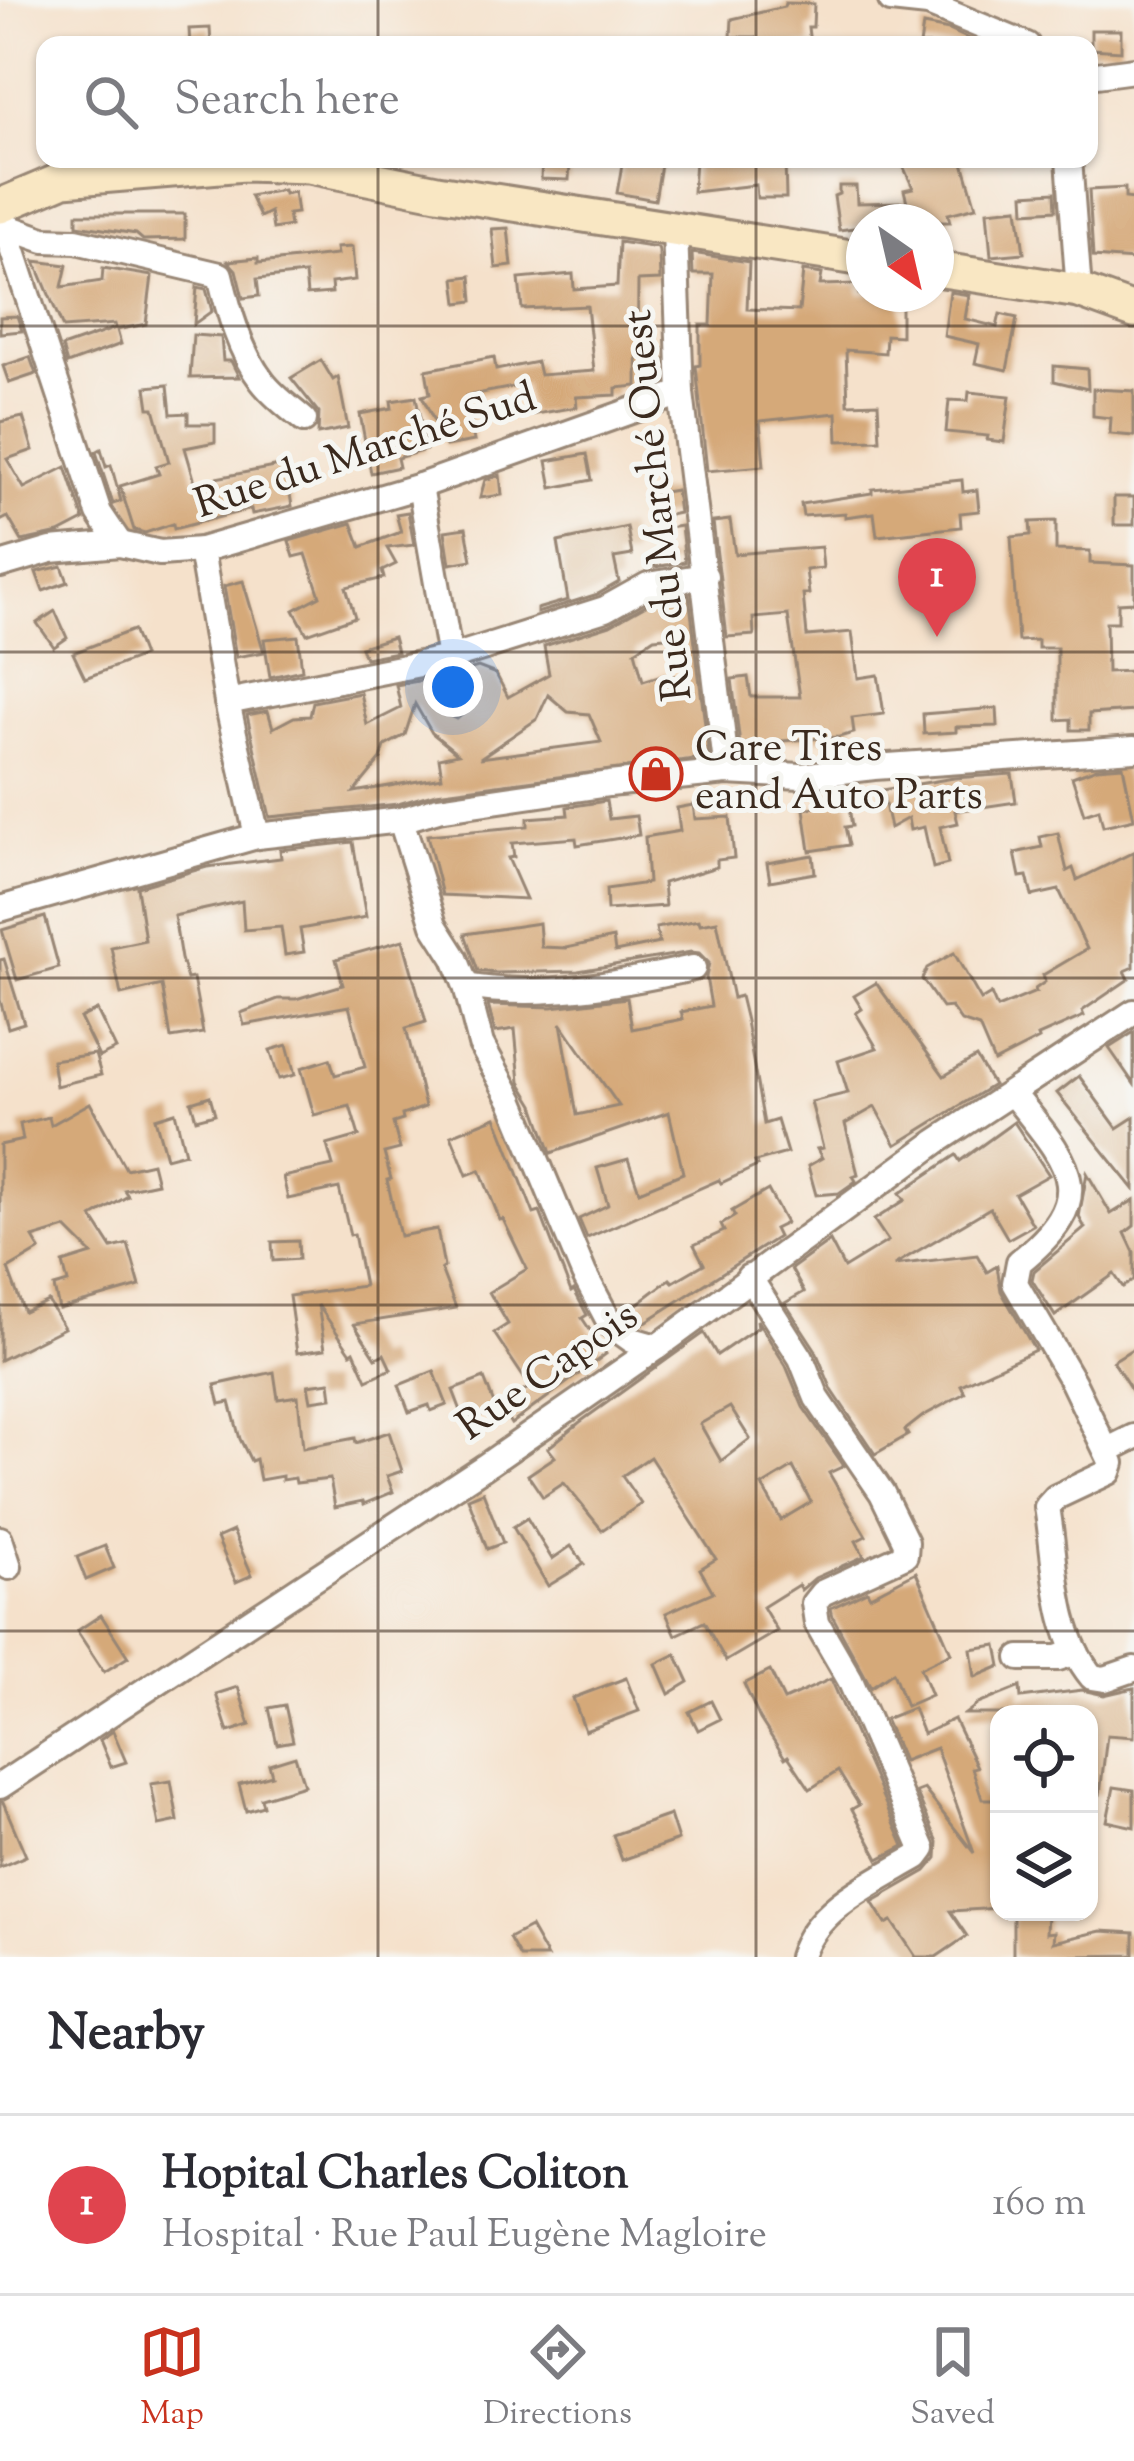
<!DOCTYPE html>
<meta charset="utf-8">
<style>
body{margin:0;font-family:"Sorts Mill Goudy",serif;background:#f2f2f3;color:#2b2b33}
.controls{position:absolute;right:36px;bottom:36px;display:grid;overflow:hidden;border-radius:24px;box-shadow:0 3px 9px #0004}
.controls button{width:108px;height:108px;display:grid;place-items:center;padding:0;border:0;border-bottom:3px solid #e1e1e2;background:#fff;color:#2b2b33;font:60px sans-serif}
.compass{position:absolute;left:846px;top:204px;width:108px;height:108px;border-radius:50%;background:#fff;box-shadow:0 3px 9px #0004;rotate:146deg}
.you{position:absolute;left:453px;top:687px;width:42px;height:42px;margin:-30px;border:9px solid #fff;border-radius:50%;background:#1a73e8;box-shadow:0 0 0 18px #1a73e833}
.badge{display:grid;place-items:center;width:78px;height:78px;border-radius:50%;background:#c8321e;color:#fff;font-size:39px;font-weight:700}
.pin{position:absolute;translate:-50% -99px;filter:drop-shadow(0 3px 6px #0008)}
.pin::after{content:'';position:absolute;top:63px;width:42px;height:36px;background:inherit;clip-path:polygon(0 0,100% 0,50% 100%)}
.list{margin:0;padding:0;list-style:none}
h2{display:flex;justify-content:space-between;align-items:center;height:156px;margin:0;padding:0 48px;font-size:51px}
h2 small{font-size:39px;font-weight:400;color:#7c7c81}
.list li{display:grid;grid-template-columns:78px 1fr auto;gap:36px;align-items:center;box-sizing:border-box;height:180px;padding:0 48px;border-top:3px solid #e1e1e2}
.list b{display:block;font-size:45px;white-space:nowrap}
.list p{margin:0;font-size:39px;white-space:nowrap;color:#7c7c81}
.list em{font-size:39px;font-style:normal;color:#7c7c81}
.icon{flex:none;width:66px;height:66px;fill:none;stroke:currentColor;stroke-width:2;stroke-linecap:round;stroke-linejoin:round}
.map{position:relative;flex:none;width:1134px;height:1957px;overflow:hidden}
.search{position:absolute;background:#fff;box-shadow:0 3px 9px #0004;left:36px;right:36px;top:36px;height:132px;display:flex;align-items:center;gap:30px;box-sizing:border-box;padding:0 42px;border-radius:24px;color:#7c7c81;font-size:45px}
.sheet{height:336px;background:#fff}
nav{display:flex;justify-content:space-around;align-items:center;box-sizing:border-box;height:168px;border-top:3px solid #e1e1e2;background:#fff;font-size:33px;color:#7c7c81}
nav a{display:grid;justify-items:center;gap:6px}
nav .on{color:#c8321e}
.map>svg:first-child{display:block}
.building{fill:#d5a979;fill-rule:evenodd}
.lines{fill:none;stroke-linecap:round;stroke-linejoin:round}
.minor-casing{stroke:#988674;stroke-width:30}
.secondary-casing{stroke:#988674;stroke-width:39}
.minor{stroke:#fff;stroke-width:24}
.secondary{stroke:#f9e7c3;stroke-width:33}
.grid{fill:none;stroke:#3b2a1e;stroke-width:3;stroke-opacity:0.55}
.labels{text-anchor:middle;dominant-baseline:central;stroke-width:10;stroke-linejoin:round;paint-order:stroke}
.street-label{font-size:42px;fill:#3b2a1e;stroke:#f6f6f2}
.poi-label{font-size:42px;fill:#3b2a1e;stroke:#f6f6f2;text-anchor:start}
</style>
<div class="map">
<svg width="1134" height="1957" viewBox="0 0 1134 1957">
<rect width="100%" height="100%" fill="#f6f6f2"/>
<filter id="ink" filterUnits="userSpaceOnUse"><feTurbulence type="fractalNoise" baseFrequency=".00833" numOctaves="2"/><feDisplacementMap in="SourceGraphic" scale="24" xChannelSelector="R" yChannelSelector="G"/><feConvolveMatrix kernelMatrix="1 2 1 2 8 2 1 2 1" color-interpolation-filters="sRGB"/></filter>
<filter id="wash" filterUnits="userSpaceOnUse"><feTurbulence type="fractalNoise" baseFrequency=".004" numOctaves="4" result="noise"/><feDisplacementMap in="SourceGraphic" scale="48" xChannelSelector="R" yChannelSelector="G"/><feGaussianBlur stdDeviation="2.7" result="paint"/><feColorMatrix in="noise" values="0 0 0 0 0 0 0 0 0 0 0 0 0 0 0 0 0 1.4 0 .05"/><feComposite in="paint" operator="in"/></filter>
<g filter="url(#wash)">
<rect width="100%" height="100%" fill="#f5e1cb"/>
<g id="blocks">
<g class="building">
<polygon points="785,3 814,4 813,27 808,27 810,45 758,45 756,37 731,37 732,19 784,7"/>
<polygon points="923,25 949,30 982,45 920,45"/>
<polygon points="210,28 211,45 190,45 189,29"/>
<polygon points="1091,30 1121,30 1121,51 1091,49"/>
<polygon points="623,159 662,159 655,200 617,193"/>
<polygon points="695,159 785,162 786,198 757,198 756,185 693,192"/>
<polygon points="900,159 962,159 976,207 948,214 950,222 861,222 861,227 839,230 834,196 839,194 839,186 856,186 857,203 907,202 904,190 913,188"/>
<polygon points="542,160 570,161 569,180 541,179"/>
<polygon points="1125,188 1125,198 1134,199 1134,260 1093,257 1089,190"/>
<polygon points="283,190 284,194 294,192 297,213 288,214 290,226 273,229 270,212 260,217 250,196"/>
<polygon points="1055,192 1056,210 1025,212 1024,194"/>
<polygon points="1018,208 1024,253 991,256 987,211"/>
<polygon points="77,214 185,214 185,239 143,240 136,234 77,225"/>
<polygon points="508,228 512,266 496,268 492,229"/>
<polygon points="619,242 658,248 659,252 660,280 638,281 637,386 616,388 616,395 576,397 577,407 530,415 524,385 466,396 474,441 446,446 422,396 430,394 426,370 494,357 496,370 537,362 540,375 594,371 587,306 522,309 519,279 573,274 574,289 617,286"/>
<polygon points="352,247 355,280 331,283 332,293 307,295 305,274 257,279 259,296 243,298 236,270 228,261 258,258 258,263 337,255 336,248"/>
<polygon points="692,253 749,262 747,309 799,311 803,271 822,274 820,285 859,284 859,294 901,294 901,336 886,335 885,353 846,350 848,404 878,403 880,440 838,441 837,413 760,421 764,466 707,471 696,366 700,365 700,325 711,325 713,274 693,274"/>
<polygon points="35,261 67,265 62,287 102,281 103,268 152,276 146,324 117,330 121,344 67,364 62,347 116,328 115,324 63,328"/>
<polygon points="471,276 473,301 458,303 455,278"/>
<polygon points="197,287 206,289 212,311 194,324"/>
<polygon points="950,292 969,295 965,319 997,327 1000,314 1017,318 1007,370 975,363 979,344 944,336"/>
<polygon points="17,316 22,331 0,333 0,317"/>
<polygon points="193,335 221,337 223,361 231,361 239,377 190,378"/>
<polygon points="30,357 36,374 9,383 3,366"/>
<polygon points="321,360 333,380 338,377 348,428 318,434 319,413 291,378"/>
<polygon points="1054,366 1087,369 1088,389 1054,381"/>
<polygon points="168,385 171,414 188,413 188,424 215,424 215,442 185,448 195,482 285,465 292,506 252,514 251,509 174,529 173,524 145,533 134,530 120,486 159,474 156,466 169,462 154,408 149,408 146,387"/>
<polygon points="1093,389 1134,391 1134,436 1110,434 1111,418 1093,416"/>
<polygon points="969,392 1010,396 1004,442 987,440 988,436 946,432 949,400 968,401"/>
<polygon points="416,397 426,450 397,458 399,467 371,473 360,414 392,408 391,401"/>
<polygon points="23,417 33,450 7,459 24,488 66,467 84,520 59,533 22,541 8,517 0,521 0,422"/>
<polygon points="101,449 106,467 111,465 121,501 113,504 96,452"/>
<polygon points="587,454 592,480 552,488 547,461"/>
<polygon points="500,475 502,495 480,498 485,480"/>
<polygon points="962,480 963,492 977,490 979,511 960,513 961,527 877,536 874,513 845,517 845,513 803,516 801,504 872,493 872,489"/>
<polygon points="676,490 679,513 655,518 651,494"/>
<rect x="1114" y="497" width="20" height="28"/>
<polygon points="408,512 414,545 387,548 396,564 382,571 384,578 346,587 355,617 307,634 294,610 320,596 306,554 294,557 289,541 352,523 361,547 401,532 396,514"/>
<polygon points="730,520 735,554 821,547 823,568 806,570 809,594 803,594 807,636 852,632 858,678 878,675 884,714 852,718 854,733 839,737 768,742 769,753 749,755 747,744 740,745 732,679 748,677 751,697 800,697 788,615 753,618 754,635 727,637 713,522"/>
<polygon points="1056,521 1056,550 1090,551 1090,563 1134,565 1134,602 1118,603 1118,622 1106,622 1107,672 1134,671 1134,711 1089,714 1089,730 1071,730 1071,719 1057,720 1057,648 1038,648 1038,640 1018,641 1011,537 1031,535 1030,522"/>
<polygon points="681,526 685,562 655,567 653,559 672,556 668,528"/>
<polygon points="627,527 632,555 614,558 619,582 598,594 537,613 537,609 568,600 558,542"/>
<polygon points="466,528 472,560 450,564 445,531"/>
<polygon points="62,566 68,582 43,591 36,572"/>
<polygon points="243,581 264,652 236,657 224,586"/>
<path d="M 689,595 L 709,757 L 436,793 L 398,804 L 270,817 L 247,715 L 268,711 L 273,728 L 294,717 L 310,716 L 313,702 L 360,693 L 367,725 L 401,708 L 396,685 L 435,678 L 440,711 L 457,719 L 469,709 L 468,670 L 478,667 L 496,674 L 508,697 L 549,674 L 544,646 L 610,625 L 653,601 ZM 677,636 L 684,637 L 688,679 L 665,674 L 643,681 L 635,651 L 654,638 ZM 548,695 L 568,712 L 589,714 L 601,742 L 480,758 L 537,719 ZM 415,704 L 432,733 L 458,754 L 439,758 L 442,777 L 354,792 L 381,759 L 385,746 L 405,735 Z"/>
<polygon points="55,611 67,638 54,647 37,623"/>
<polygon points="133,630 143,656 85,678 73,653"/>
<polygon points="298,636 302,670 270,677 264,639"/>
<polygon points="393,637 397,652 365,658 361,647"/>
<polygon points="997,708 998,726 956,727 956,732 924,734 923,714"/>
<polygon points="1123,766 1134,819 1103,826 1099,809 1084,814 1072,777 1097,768"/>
<polygon points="1012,774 1016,802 955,811 958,823 940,827 948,864 933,868 924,827 910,830 908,818 890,828 882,790 954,778"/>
<polygon points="606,801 609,819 636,816 639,835 577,845 576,838 512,843 514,857 508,858 526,899 442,895 427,835 528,826 528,818 568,815 567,807"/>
<polygon points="848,801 852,826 845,827 849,845 810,851 804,809"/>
<polygon points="693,805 695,819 730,817 734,858 717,860 717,867 663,883 665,906 607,910 606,889 648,883 645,837 680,831 677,808"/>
<polygon points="1058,833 1067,871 1073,868 1077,880 1134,852 1134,967 1125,971 1129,979 1082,1011 1084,1016 1038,1036 1039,1039 994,1062 979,1027 961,1021 951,1007 942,1008 922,979 927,968 954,953 981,1000 991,994 997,1008 1036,992 1035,989 1045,982 1043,975 1087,949 1059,890 1032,896 1027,876 1020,877 1015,853 1042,847 1040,837"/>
<polygon points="353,842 366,917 300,929 304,952 285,955 281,927 244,930 242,901 174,916 181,959 187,979 193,978 203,1033 171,1038 162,985 121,995 111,947 145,940 137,887 207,867 281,858 280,850"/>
<polygon points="813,855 815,873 770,881 767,863"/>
<polygon points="45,917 59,968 17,980 2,930"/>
<path d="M 699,920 L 700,924 L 717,921 L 733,998 L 740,996 L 746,1021 L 764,1124 L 777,1120 L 787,1153 L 755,1162 L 757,1166 L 721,1183 L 719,1180 L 587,1238 L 579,1219 L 608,1205 L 597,1168 L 628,1159 L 639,1191 L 683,1173 L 669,1112 L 551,1153 L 534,1105 L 520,1082 L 515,1029 L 495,1032 L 488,1005 L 552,1007 L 627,998 L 632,1029 L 683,1019 L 681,1012 L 711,1006 L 706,977 L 709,963 L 699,953 L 691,952 L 578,971 L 496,973 L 478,971 L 465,934 L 539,923 L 541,947 L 566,948 L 613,938 L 615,952 L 659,943 L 656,928 ZM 561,1023 L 619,1106 L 577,1115 Z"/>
<polygon points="403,940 426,1022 406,1028 425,1107 402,1115 403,1120 393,1123 400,1149 384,1153 391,1179 387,1180 400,1236 437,1229 444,1267 441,1269 456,1308 354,1324 376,1358 384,1354 391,1369 367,1380 354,1351 351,1353 318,1305 325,1349 297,1353 289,1296 364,1286 354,1234 350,1235 339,1188 288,1199 283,1177 333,1166 327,1145 359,1136 350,1106 314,1115 301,1068 330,1059 335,1075 365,1067 349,1006 244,1025 241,1013 278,999 296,999 343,985 336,959"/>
<polygon points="4,959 24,1023 8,1028 0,1000 0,960"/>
<polygon points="876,983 944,1076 976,1057 993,1085 896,1145 875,1107 845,1124 858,1174 853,1176 856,1181 839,1193 816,1195 808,1166 822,1158 817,1149 823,1148 811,1102 848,1093 838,1061 877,1048 856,1013 862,1009 854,996"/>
<polygon points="97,1010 116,1049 99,1057 80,1018"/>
<polygon points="1134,1032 1134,1084 1109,1048"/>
<polygon points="287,1045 295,1075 279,1079 270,1050"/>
<polygon points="95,1054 101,1075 56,1086 52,1060"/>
<polygon points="1079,1076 1117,1128 1134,1117 1134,1189 1057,1093"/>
<polygon points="210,1096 215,1114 196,1119 191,1102"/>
<polygon points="90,1103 126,1169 152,1163 157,1183 124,1190 128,1196 92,1217 112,1248 128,1244 140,1286 59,1309 54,1287 68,1283 63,1263 92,1254 66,1228 33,1238 40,1250 8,1269 24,1312 48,1301 64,1328 0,1360 0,1145 23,1140 20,1124 49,1117 51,1125"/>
<polygon points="175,1112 185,1153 166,1158 155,1118"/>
<polygon points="496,1117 534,1214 540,1212 571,1292 574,1290 587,1315 582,1318 606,1354 511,1424 500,1406 530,1387 494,1333 508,1324 489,1292 527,1269 503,1219 500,1220 480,1170 467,1175 451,1135"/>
<polygon points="1014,1122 1049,1175 1015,1194 1033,1225 1008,1239 990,1208 894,1265 977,1255 987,1272 997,1266 1001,1291 1035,1350 961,1385 965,1393 923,1416 905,1430 908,1435 875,1454 832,1390 815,1349 785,1303 804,1292 791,1269 830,1241 844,1268 888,1241 874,1220 905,1200 900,1193 956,1155 960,1161"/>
<polygon points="1087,1173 1111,1214 1134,1200 1134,1226 1125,1233 1134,1252 1134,1280 1123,1287 1114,1274 1055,1316 1032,1280 1034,1271 1085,1228 1079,1217"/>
<polygon points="768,1190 786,1223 774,1229 778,1237 641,1325 624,1314 670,1279 673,1282 704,1264 694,1245 724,1231 721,1225 735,1216 732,1211"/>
<polygon points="298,1241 299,1259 273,1261 272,1242"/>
<path d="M 757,1320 L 786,1366 L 803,1407 L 844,1466 L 829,1473 L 866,1536 L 856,1541 L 864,1556 L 815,1578 L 801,1590 L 798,1585 L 763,1607 L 777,1631 L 726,1661 L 704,1622 L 676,1635 L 666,1613 L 713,1592 L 700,1569 L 716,1559 L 650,1457 L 622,1476 L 641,1504 L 602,1530 L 564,1483 L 543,1497 L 528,1475 L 555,1457 L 548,1448 L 580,1422 L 704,1333 L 717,1355 L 758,1327 ZM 730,1407 L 750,1439 L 721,1461 L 700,1424 ZM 793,1467 L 811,1502 L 781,1520 L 762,1486 Z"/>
<polygon points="1134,1348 1134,1394 1113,1361"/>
<polygon points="434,1371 447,1405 431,1411 429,1405 409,1412 399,1385"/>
<polygon points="274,1372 278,1399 298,1396 303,1448 355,1438 356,1443 389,1432 402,1471 387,1476 393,1492 364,1504 363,1501 335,1507 330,1479 296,1483 295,1478 282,1480 282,1476 260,1480 256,1459 251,1461 240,1439 230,1402 220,1404 215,1385"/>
<polygon points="484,1378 496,1409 465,1421 453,1390"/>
<polygon points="330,1382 332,1398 311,1401 308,1385"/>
<polygon points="483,1492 503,1543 487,1549 468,1498"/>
<polygon points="527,1518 552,1559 571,1546 584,1564 548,1586 513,1527"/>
<polygon points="233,1531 252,1575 236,1582 217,1538"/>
<polygon points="105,1546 114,1568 86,1580 77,1557"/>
<polygon points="916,1572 951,1653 920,1668 931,1695 906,1706 893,1672 871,1687 833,1617 831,1608 867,1591 870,1596"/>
<polygon points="101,1615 128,1657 104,1672 77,1631"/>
<polygon points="997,1645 1001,1666 975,1677 971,1649"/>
<polygon points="676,1654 689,1682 669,1694 656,1664"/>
<polygon points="770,1671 784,1700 831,1679 904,1846 879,1859 852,1809 859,1805 838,1771 810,1789 788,1756 785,1758 760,1719 744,1684"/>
<polygon points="626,1678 639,1711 585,1731 573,1698"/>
<polygon points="238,1687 250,1725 228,1732 216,1694"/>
<polygon points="1020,1687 1021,1698 1082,1690 1104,1695 1134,1688 1134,1737 1107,1735 1100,1794 1089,1793 1089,1714 965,1714 978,1704"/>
<polygon points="711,1701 720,1719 698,1730 689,1712"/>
<polygon points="285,1705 293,1741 277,1744 269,1708"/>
<polygon points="913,1708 923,1734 954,1719 977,1767 972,1768 982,1799 994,1799 999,1810 995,1815 999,1908 950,1911 967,1936 936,1957 916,1957 892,1921 886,1924 872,1902 926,1871 937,1858 938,1842 916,1792 924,1789 974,1853 936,1748 903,1761 885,1719"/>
<polygon points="113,1731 126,1762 111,1767 100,1740"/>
<polygon points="295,1756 304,1785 261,1798 263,1806 246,1811 239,1784 272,1775 269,1764"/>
<polygon points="171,1781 178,1821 159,1825 151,1784"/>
<polygon points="1114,1787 1134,1790 1134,1827 1107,1821"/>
<polygon points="0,1802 3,1802 26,1856 0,1867"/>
<polygon points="670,1815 678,1840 622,1860 613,1835"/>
<polygon points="1013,1912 1047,1912 1046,1933 1054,1932 1053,1942 1101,1931 1134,1933 1134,1955 1013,1957"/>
<polygon points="530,1927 547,1957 520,1957 509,1938"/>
</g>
</g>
</g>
<g filter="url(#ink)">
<use href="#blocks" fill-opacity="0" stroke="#988674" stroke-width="3"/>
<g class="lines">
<g class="minor-casing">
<g id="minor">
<polyline points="891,0 928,4 1027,45"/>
<polyline points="1089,76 1134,70"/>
<polyline points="1069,159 1079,291"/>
<polyline points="1,215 99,513 120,544"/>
<path d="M 5,226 L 44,240 L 76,241 L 220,275 C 228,309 240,353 262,381 C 273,396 290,408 304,420"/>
<polyline points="675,231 681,393 727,772"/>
<polyline points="420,486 450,658 454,703"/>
<polyline points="201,550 227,702 257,836"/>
<polyline points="0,565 51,550 120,544 160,553 201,550 420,486 681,393"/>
<polyline points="227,702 450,658 605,609 648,585 705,576"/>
<polyline points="401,820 434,925 455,958 466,986 481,1044 512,1101 584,1274 611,1325 632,1340 657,1347"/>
<polyline points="0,909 257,836 401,820 438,809 609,784 727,772 801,776 874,767 1134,749"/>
<path d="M 466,986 C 542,999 619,984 693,968"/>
<path d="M 1013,1094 C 1068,1163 1103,1195 1019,1262 L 1015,1283 L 1073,1382 L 1112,1463 L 1109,1472 L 1056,1497 L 1047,1507 C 1057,1563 1053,1630 1092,1677 L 1105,1679 L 1134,1669"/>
<path d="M 749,1277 L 801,1358 L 817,1398 L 882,1493 L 906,1542 L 905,1555 L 822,1593 L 814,1603 L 817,1623 L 850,1680 L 923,1849 L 917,1857 C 876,1881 815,1908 801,1957"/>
<polyline points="1108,1450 1134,1437"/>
<polyline points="0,1539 9,1567"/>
<polyline points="1020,1658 1058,1658 1076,1652"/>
<polyline points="0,1786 484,1467 657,1347 936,1142 1134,1012"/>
</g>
</g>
<g class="secondary-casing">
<g id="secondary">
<polyline points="0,206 64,179 244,164 309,166 437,192 864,259"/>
<polyline points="936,269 1079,291 1134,311"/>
</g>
</g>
<use href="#minor" class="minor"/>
<use href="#secondary" class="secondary"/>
</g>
</g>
<path class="grid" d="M 378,0 L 378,45M 756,0 L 756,45M 378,159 L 378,1957M 756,159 L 756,1957M 0,326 L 1134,326M 0,652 L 1134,652M 0,978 L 1134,978M 0,1305 L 1134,1305M 0,1631 L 1134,1631"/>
<defs>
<g id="shop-ring" transform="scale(2.7)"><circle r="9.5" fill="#f6f6f2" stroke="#c8321e" stroke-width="1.5"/><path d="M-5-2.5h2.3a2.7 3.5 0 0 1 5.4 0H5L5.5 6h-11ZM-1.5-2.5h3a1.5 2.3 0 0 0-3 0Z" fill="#c8321e"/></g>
</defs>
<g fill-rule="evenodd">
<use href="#shop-ring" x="656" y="774"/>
</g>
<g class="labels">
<g class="street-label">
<text transform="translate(366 453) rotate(-18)">Rue du Marché Sud</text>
<text transform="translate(660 505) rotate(-96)">Rue du Marché Ouest</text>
<text transform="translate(549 1373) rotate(-35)">Rue Capois</text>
</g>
<g class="poi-label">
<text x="695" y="750">Care Tires<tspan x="695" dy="48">eand Auto Parts</tspan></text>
</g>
</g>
</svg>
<div class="controls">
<button><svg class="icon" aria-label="locate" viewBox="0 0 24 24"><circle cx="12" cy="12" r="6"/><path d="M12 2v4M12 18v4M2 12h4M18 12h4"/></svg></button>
<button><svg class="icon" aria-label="layers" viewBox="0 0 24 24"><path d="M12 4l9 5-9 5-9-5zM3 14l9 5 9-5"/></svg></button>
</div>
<svg class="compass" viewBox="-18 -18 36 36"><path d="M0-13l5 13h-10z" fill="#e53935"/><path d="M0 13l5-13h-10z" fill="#7c7c81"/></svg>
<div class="you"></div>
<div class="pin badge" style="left:937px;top:637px;background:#e0444e">1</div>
<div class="search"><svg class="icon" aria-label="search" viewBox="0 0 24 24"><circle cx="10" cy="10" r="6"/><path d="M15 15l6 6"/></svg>Search here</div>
</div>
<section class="sheet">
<h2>Nearby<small></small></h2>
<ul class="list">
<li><span class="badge" style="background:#e0444e">1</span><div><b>Hopital Charles Coliton</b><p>Hospital · Rue Paul Eugène Magloire</p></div><em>160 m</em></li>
</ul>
</section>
<nav>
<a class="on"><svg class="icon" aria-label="map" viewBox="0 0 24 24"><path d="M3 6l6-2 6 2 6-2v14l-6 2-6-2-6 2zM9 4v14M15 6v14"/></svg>Map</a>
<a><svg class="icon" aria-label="directions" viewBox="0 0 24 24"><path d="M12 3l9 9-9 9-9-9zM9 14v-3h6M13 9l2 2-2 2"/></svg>Directions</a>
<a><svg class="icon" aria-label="saved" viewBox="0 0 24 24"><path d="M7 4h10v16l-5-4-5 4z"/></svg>Saved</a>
</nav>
